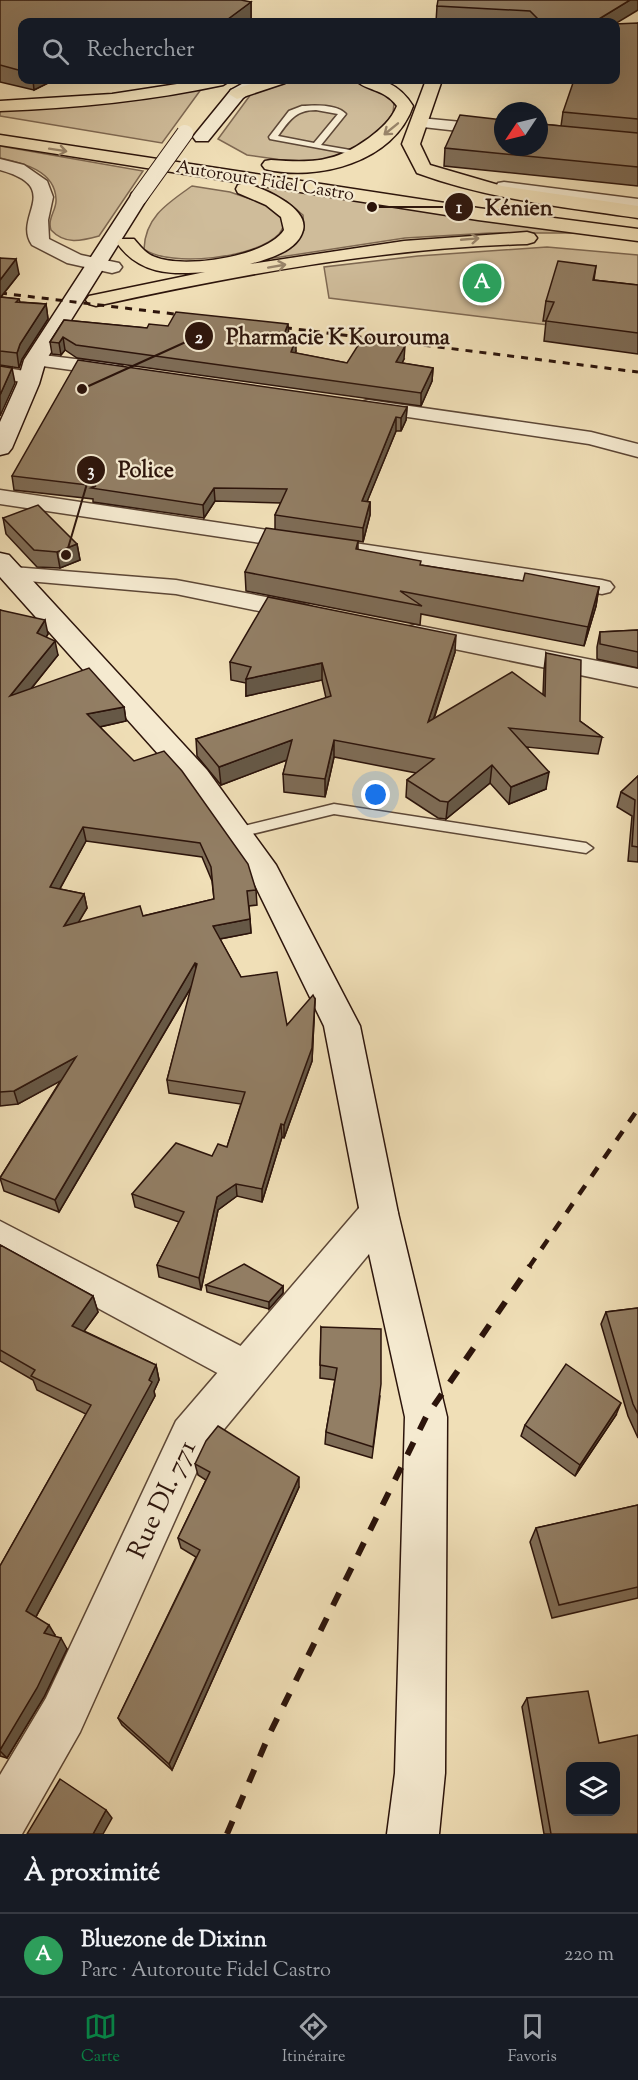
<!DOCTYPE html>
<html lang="fr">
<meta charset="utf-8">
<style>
body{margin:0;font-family:"Sorts Mill Goudy",serif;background:#20242c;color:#f1f3f6}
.controls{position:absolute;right:18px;bottom:18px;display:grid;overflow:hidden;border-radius:12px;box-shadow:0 6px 24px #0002}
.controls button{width:54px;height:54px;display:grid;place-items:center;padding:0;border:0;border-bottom:2px solid #363941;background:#171b24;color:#f1f3f6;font:30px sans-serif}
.compass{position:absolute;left:494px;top:102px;width:54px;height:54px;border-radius:50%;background:#171b24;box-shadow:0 6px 24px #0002;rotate:235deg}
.you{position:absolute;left:376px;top:795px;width:21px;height:21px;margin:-15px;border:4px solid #fff;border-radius:50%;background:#1a73e8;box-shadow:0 0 0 9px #1a73e833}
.badge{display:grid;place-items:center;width:39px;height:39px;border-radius:50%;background:#0b8043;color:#fff;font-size:20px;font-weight:700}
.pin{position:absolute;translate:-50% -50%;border:3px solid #fff;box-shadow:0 2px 6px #0006}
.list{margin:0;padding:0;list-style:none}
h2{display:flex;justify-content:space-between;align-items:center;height:78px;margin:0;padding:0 24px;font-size:26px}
h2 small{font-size:20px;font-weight:400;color:#9ea1a6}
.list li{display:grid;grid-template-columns:39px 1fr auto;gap:18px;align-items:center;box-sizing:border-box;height:84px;padding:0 24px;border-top:2px solid #363941}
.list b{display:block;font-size:22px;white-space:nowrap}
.list p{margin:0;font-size:20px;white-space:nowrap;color:#9ea1a6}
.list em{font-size:20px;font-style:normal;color:#9ea1a6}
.icon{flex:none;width:33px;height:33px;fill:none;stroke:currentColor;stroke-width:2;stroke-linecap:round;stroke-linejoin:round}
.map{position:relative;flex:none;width:638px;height:1834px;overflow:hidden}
.search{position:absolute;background:#171b24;box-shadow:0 6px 24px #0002;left:18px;right:18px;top:18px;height:66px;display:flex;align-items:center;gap:15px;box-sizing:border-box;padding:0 21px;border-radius:12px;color:#9ea1a6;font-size:22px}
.sheet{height:162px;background:#171b24}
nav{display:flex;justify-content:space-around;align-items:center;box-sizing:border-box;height:84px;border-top:2px solid #363941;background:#171b24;font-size:16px;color:#9ea1a6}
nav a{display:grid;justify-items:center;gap:3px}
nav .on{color:#0b8043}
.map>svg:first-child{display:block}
.green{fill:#cfbc9a;stroke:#7e6852;stroke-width:1.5}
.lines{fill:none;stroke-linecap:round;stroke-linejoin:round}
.service-casing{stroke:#5d4736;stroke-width:3}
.minor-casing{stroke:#5d4736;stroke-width:3}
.tertiary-casing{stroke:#5d4736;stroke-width:3}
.secondary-casing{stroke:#2c140b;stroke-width:3}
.trunk-casing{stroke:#2c140b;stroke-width:3}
.service{fill:#f5ead0;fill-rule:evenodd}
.minor{fill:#f5ead0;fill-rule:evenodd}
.tertiary{fill:#f5ead0;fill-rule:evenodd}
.secondary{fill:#f5ead0;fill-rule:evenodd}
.trunk{fill:#f0dfb7;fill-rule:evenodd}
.rail-far2{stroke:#2c140b;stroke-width:3;stroke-dasharray:7 7;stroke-linecap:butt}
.rail-far1{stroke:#2c140b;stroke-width:4.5;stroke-dasharray:11 11;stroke-linecap:butt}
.rail{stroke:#2c140b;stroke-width:6;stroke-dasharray:14 14;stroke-linecap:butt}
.secondary-bridge-casing{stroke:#2c140b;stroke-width:18;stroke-linecap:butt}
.secondary-bridge{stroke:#f5ead0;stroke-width:16}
.wall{fill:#7e6c56;stroke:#2c140b;stroke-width:1.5;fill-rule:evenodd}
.shaded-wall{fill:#665846;stroke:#2c140b;stroke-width:1.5}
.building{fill:#927e64;stroke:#2c140b;stroke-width:1.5;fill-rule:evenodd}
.oneway{stroke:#98846a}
.labels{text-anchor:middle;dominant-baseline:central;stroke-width:4.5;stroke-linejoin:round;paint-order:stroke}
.far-street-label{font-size:18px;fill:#2c140b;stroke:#f5ead0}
.near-street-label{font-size:26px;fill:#2c140b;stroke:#f5ead0}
.leader{fill:none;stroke:#2c140b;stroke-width:2}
.callout-dot{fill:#2c140b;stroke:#f5ead0;stroke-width:2}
.mark-label{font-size:18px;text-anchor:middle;font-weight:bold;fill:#fff}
.callout-label{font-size:22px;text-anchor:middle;font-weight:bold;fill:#2c140b;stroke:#f5ead0;stroke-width:4.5;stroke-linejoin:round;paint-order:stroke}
</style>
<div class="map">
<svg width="638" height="1834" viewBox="0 0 638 1834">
<rect width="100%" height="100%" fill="#f0dfb7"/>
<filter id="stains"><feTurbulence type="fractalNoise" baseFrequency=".00333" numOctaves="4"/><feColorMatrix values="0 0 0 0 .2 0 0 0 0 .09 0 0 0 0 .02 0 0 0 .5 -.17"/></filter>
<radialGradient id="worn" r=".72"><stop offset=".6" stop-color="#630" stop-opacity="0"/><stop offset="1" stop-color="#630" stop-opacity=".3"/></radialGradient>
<g class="green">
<path d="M 284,80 C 319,80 372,70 394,103 L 393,113 L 385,124 L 371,137 L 352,151 L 322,160 L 296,162 L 247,155 L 218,139 L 254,90 Z"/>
<polygon points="202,88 162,143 0,116 0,108"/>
<path d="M 0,146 L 143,171 L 99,236 C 81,241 65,245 51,230 C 47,218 57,210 56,199 C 55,170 22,163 0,158 Z"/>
<polygon points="229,180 600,233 490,233 405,238 241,263 297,240 304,230 303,215 286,201"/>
<path d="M 192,186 L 230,192 L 271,206 L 286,221 C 284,225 282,230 279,234 C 257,258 170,268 144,249 C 145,217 168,203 192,186 Z"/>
<polygon points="547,247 638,255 638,336 329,298 324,267 418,256"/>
</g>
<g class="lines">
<g class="service-casing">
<g id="service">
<path d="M 302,106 C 315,105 337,104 346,114 L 321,145 L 362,152 L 362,156 L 270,139 L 269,137 L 289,111 ZM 316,110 L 338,114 L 314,143 L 278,136 C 289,121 295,110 316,110 Z"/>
<polygon points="334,804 586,843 593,848 586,853 334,814 236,838 229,833 236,828"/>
</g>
</g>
<g class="minor-casing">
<g id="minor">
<polygon points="420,118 503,126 503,136 414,126 412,123"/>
<polygon points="504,182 638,199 638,209 498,191 496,187 498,183"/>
<polygon points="35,354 115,364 122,366 125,370 122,374 115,376 28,364 25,360 28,356"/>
<polygon points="0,367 37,373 40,377 37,381 30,383 0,379"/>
<polygon points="368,400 591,432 638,444 638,457 589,444 361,410 358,406 361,402"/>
<polygon points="0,490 602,580 610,582 614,587 610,592 602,594 0,504"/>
<polygon points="13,567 176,580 303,604 312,607 315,612 312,617 303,620 176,594 5,579 1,574 5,569"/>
<polygon points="415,625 638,669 638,687 406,639 403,633 406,627"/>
<polygon points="0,1221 260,1356 266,1369 260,1382 247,1388 234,1382 0,1255"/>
</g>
</g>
<g class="tertiary-casing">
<g id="tertiary">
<path d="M 0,159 L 24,165 L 47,181 L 53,197 L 48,220 L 49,239 L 81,255 L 119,263 L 122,267 L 119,271 L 112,273 L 67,263 L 32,245 C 12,216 65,188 0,170 Z"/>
<polygon points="379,1195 393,1201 398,1213 393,1225 206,1451 80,1732 22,1834 0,1834 0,1775 46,1698 176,1421 365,1201"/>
</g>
</g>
<g class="secondary-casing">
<g id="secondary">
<polygon points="249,80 267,80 243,98 208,141 196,141 193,137 196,133 231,90"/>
<polygon points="139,191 146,193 148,197 46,360 39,384 12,448 8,453 0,455 0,422 17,384 24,360 130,197 132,193"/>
<polygon points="0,553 9,555 207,770 276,865 360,1026 398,1213 447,1417 445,1773 439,1834 387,1834 395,1773 405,1417 360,1213 324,1026 252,879 185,784 0,577"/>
</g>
</g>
<g class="trunk-casing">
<g id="trunk">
<path d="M 203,80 L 231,80 L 223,85 C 149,101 75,108 0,111 L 0,101 L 112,94 Z"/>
<polygon points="264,80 287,80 285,83 237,99 229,94 231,90"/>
<path d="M 356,80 C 382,77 399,84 413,106 C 394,162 317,182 265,169 L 262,165 L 265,161 L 271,160 C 312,163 335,163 369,138 C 381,129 391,120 397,106 C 384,88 365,91 356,80 Z"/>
<path d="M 426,80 L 442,80 L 420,144 L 430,165 L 502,186 L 638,206 L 638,218 C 563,207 488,199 417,173 L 402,144 Z"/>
<polygon points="0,135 478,208 638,229 638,241 478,220 0,145"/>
<path d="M 245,183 C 262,188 309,207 303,230 C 298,251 268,259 250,264 L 404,241 L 527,232 L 534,234 L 537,238 L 534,242 L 527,244 C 382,248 237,275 96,306 L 89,304 L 86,300 L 89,296 L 205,272 C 170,275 139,274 117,243 L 120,239 L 134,239 C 140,246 146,254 155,257 C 183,269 267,257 284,230 L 281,217 L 266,205 L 238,193 L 236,189 L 238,185 Z"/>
</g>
</g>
<use href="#service" class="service"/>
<use href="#minor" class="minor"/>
<use href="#tertiary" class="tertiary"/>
<use href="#secondary" class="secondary"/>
<use href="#trunk" class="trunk"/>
<g class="rail-far2">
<polyline points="0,293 191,316"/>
<polyline points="271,326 638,372"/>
</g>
<polyline class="rail-far1" points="529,1267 638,1109"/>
<polyline class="rail" points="227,1834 269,1735 426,1417 530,1266"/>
<g class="secondary-bridge-casing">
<polyline id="secondary-bridge" points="139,197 185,133"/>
</g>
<use href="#secondary-bridge" class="secondary-bridge"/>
</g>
<g class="wall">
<polygon points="0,0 251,2 251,19 22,22 22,80 54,80 34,90 0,82"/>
<polygon points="638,0 615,22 436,22 437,6"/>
<polygon points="638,23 638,186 444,166 445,148 541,124 561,126 563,112"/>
<polygon points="0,258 19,274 1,297 19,299 20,302 46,304 48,319 22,359 19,368 0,365"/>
<polygon points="596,266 594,280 638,285 638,354 544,341 546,321 543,321 546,301"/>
<polygon points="64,320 147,328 289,337 288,338 296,351 295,353 347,363 404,359 402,363 433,368 432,381 421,406 77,358 65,350 61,355 52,354 50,342"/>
<polygon points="407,407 406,420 401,431 396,431 367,501 370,502 370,515 363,542 358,541 358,550 421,565 523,581 599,587 596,606 584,646 421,614 420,625 246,591 245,572 275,529 275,515 281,503 215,501 204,518 93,502 93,499 14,490 12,476"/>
<polygon points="3,518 77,544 80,560 60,568 37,567 6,534"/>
<path d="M 0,610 L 48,634 L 46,637 L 58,655 L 31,689 L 124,707 L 126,721 L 100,727 L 256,890 L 257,905 L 249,906 L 251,933 L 220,939 L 241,977 L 287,1025 L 315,999 L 312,1061 L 284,1138 L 282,1137 L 262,1202 L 237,1196 L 218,1210 L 201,1290 L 159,1277 L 157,1265 L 179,1222 L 135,1207 L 132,1194 L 212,1156 L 227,1147 L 241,1104 L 169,1093 L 167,1080 L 192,986 L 59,1212 L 4,1191 L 0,1178 L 61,1080 L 18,1104 L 0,1106 ZM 86,841 L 202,857 L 212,881 L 214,899 L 143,916 L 78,922 L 87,908 L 84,894 L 60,889 Z"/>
<polygon points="638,630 638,668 597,659 597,647 600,632"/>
<polygon points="455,652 434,719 543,694 544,670 546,653 580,721 602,737 598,754 527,747 546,789 509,804 490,783 446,819 438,818 406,797 407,780 416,773 334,757 325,797 284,792 283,774 287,760 221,785 197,756 196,739 326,698 322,680 246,696 246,683 231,680 230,662"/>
<polygon points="638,776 638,862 628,861 632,816 617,807 621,792"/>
<polygon points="0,1245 93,1296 98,1312 84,1331 156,1365 159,1380 154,1391 155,1396 36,1617 55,1635 54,1636 67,1649 44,1697 7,1758 0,1756 0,1566 86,1414 37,1390 33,1380 0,1361"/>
<polygon points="206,1285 283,1286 283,1293 269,1309 207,1292"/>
<polygon points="638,1308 638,1438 628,1416 601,1324 606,1312"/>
<polygon points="321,1327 380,1396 372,1458 325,1444 326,1432 335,1380 320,1378"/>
<polygon points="616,1415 575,1476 521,1436 525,1425"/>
<polygon points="195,1464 299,1487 172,1770 122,1725 118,1718 196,1557 181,1548 178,1538 206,1480 198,1475"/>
<polygon points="638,1505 638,1598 552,1618 530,1542 536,1528"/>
<polygon points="527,1698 599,1743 638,1834 544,1834 522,1707"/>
</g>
<g class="shaded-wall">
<polygon points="630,0 638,0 638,10 615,24 615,22 594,22"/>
<polygon points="251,2 251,19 246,22 224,22"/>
<polygon points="33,80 54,80 34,90"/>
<polygon points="16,259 19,274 0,298 0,280"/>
<polygon points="46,304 48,319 22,359 19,368 17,353 20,344"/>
<polygon points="288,324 289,337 283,350 283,337"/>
<polygon points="63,337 65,350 61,355 59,343"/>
<polygon points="296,338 296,351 291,365 291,352"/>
<polygon points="405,346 404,359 396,375 396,362"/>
<polygon points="12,368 15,383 0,416 0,395"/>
<polygon points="433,368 432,381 421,406 421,393"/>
<polygon points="407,407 406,420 401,431 401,418"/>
<polygon points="396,417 396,431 362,514 362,501"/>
<polygon points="214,488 215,501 204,518 203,505"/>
<polygon points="370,502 370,515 363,542 363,528"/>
<polygon points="77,544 80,560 60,568 57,552"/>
<polygon points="599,587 596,606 584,646 588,627"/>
<polygon points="45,620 48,634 39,648 37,633"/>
<polygon points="456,635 455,652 427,739 428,722"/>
<polygon points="55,641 58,655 13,711 10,696"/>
<polygon points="322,663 322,680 246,696 246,679"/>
<polygon points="124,707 126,721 90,729 87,714"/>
<polygon points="292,740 292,758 221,785 219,767"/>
<polygon points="334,740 334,757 325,797 325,779"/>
<polygon points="492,765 490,783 446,819 448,802"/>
<polygon points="549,772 546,789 509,804 511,787"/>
<polygon points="83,827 86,841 53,901 50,887"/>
<polygon points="84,894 87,908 68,940 64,926"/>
<polygon points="250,919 251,933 214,940 213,926"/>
<polygon points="195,963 197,977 59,1212 55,1200"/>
<polygon points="315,999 312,1061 284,1138 284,1125"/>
<polygon points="76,1057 79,1071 18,1104 14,1091"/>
<polygon points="281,1124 282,1137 262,1202 262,1189"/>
<polygon points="236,1184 237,1196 218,1210 201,1290 199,1278 217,1197"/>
<polygon points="283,1286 283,1293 269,1309 269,1302"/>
<polygon points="93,1296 98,1312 77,1341 72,1326"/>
<polygon points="156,1365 159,1380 154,1391 155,1396 33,1622 26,1611 149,1380"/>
<polygon points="621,1403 616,1415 575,1476 580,1465"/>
<polygon points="299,1477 299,1487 172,1770 169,1764"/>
<polygon points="49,1625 55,1635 50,1643 44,1633"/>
<polygon points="61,1638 67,1649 44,1697 7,1758 0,1751 0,1750"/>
<polygon points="106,1810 112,1818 103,1834 93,1834"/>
</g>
<g class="building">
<polygon points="0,0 241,0 251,2 224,22 22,22 22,71 0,65"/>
<polygon points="438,0 630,0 594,22 541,22 530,11 437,6"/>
<polygon points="638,23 638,119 563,112 574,80 615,80 615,24"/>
<polygon points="460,115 503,120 503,147 539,147 539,119 541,124 638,133 638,167 445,148"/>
<polygon points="0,258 16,259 0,280"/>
<polygon points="558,261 596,266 593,280 638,285 638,333 546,321 554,302 546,301"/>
<polygon points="0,297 19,299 16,302 46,304 20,344 17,353 0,351"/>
<polygon points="176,312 288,324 283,337 296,338 291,352 347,363 362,339 405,346 396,362 433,368 421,393 76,345 63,337 59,343 50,342 64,320 147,328 149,324 168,326"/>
<polygon points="78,360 407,407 401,418 396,417 362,501 370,502 363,528 275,515 287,489 214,488 203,505 91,488 96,486 12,476"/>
<polygon points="0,366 12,368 0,395"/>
<polygon points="38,505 77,544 57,552 34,550 3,518"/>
<polygon points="266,528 358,541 356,549 421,561 420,565 523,581 525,573 599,587 588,627 400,591 422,606 245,572"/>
<polygon points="268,597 456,635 428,722 512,672 545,696 546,653 581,660 580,721 602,737 509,728 549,772 511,787 492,765 448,802 440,801 407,780 434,759 334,740 325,779 283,774 292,740 219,767 196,739 331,696 322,663 246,679 251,667 230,662"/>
<path d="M 0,610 L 45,620 L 37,633 L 55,641 L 10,696 L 89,668 L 124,707 L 87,714 L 134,761 L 164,751 L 182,771 L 248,864 L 256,890 L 247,891 L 250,919 L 213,926 L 241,977 L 277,972 L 287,1025 L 313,995 L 315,999 L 312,1048 L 284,1125 L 281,1124 L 262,1189 L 236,1184 L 217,1197 L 199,1278 L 157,1265 L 184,1212 L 132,1194 L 176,1143 L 212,1156 L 218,1144 L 227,1147 L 245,1092 L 167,1080 L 197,964 L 195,963 L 55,1200 L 0,1178 L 76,1057 L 14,1091 L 0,1092 ZM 83,827 L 200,843 L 211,867 L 214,899 L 143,916 L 140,906 L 64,926 L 84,894 L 50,887 Z"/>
<polygon points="638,630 638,652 600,644 600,632"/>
<polygon points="638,776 638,847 632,846 635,800 621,792"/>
<polygon points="0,1245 93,1296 72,1326 156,1365 149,1380 152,1382 26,1611 49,1625 44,1633 61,1638 37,1688 0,1750 0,1566 91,1405 31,1376 35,1370 0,1350"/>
<polygon points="244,1264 283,1286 269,1302 206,1285"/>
<polygon points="638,1308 638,1414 633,1404 606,1312"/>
<polygon points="321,1327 381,1329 381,1384 373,1447 326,1432 337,1368 320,1365"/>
<polygon points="566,1364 621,1403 580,1465 525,1425"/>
<polygon points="218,1426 299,1477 169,1764 118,1718 200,1550 178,1538 210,1472 195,1464 206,1441"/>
<polygon points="638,1505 638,1587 559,1605 536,1528"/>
<path d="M 588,1691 L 599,1743 L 638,1735 L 638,1834 L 551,1834 L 527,1698 ZM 570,1767 L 615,1767 L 615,1812 L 570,1812 Z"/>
<polygon points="60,1779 106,1810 93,1834 27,1834"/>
</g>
<defs><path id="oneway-shaft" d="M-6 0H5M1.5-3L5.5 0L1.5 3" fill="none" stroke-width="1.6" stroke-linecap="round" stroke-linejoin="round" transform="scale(1.5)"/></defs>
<g class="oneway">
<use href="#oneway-shaft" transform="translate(391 129) rotate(141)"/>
<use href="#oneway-shaft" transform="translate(58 150) rotate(9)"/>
<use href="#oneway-shaft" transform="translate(470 239) rotate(-5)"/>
<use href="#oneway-shaft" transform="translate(277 266) rotate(-10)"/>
</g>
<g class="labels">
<g class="far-street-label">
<text transform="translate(265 182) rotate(9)">Autoroute Fidel Castro</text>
</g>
<g class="near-street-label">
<text transform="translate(163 1500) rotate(-65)">Rue DI. 771</text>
</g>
</g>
<path class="leader" d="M372 207L459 207M82 389L199 336M66 555L91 470"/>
<g class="callout-dot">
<circle cx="372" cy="207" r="6"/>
<circle cx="82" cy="389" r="6"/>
<circle cx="66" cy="555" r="6"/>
<circle cx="459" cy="207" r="15"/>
<circle cx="199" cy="336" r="15"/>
<circle cx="91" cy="470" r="15"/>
</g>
<g class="mark-label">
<text x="459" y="213">1</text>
<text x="199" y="343">2</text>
<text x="91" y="476">3</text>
</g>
<g class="callout-label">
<text x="519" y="215">Kénien</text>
<text x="338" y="344">Pharmacie K Kourouma</text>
<text x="146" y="477">Police</text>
</g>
<rect width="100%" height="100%" filter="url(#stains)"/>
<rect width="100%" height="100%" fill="url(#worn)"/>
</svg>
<div class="controls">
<button><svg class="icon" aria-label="layers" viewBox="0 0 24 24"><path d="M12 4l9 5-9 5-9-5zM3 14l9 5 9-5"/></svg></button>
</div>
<svg class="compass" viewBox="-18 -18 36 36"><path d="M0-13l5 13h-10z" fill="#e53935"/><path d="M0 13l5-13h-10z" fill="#9ea1a6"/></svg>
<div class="you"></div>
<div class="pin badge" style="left:482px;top:283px;background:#2e9e5b">A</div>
<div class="search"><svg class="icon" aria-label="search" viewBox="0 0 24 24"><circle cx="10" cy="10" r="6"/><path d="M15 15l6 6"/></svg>Rechercher</div>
</div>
<section class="sheet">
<h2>À proximité<small></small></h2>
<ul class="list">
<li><span class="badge" style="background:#2e9e5b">A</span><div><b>Bluezone de Dixinn</b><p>Parc · Autoroute Fidel Castro</p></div><em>220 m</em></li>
</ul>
</section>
<nav>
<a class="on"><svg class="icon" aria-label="map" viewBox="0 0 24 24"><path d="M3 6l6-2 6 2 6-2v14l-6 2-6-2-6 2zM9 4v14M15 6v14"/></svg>Carte</a>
<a><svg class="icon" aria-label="directions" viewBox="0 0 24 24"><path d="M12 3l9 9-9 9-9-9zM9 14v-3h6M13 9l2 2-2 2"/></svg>Itinéraire</a>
<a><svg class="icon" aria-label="saved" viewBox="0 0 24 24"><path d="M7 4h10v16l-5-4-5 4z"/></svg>Favoris</a>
</nav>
